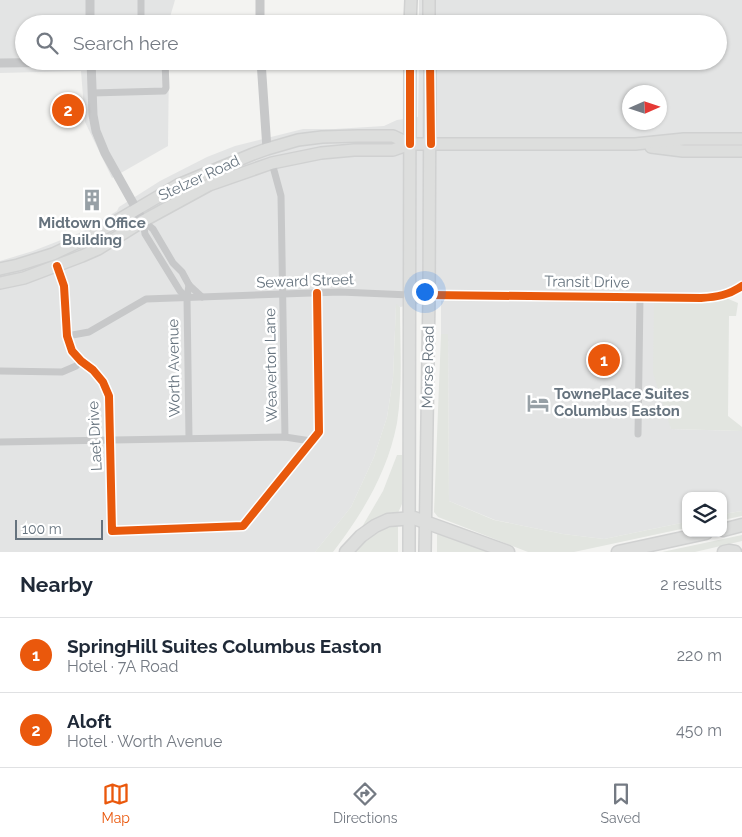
<!DOCTYPE html>
<meta charset="utf-8">
<style>
body{margin:0;font-family:Raleway,sans-serif;background:#f6f6f7;color:#1f2937}
.controls{position:absolute;right:15px;bottom:15px;display:grid;overflow:hidden;border-radius:10px;box-shadow:0 1px 4px #0004}
.controls button{width:45px;height:45px;display:grid;place-items:center;padding:0;border:0;border-bottom:1px solid #e0e1e3;background:#fff;color:#1f2937;font:25px sans-serif}
.compass{position:absolute;left:622px;top:85px;width:45px;height:45px;border-radius:50%;background:#fff;box-shadow:0 1px 4px #0004;rotate:87deg}
.scale{position:absolute;left:15px;bottom:12px;width:88px;box-sizing:border-box;padding-left:5px;border:2px solid #66737e;border-top:0;font-size:14px;line-height:18px;white-space:nowrap;color:#66737e;-webkit-text-stroke:4px #fff;paint-order:stroke}
.you{position:absolute;left:424px;top:291px;width:18px;height:18px;margin:-12px;border:4px solid #fff;border-radius:50%;background:#1a73e8;box-shadow:0 0 0 8px #1a73e833}
.badge{display:grid;place-items:center;width:32px;height:32px;border-radius:50%;background:#ea580c;color:#fff;font-size:16px;font-weight:700}
.pin{position:absolute;translate:-50% -50%;border:2px solid #fff;box-shadow:0 1px 5px #0006}
.list{margin:0;padding:0;list-style:none}
h2{display:flex;justify-content:space-between;align-items:center;height:65px;margin:0;padding:0 20px;font-size:21px}
h2 small{font-size:16px;font-weight:400;color:#747a83}
.list li{display:grid;grid-template-columns:32px 1fr auto;gap:15px;align-items:center;box-sizing:border-box;height:75px;padding:0 20px;border-top:1px solid #e0e1e3}
.list b{display:block;font-size:19px;white-space:nowrap}
.list p{margin:0;font-size:16px;white-space:nowrap;color:#747a83}
.list em{font-size:16px;font-style:normal;color:#747a83}
.icon{flex:none;width:28px;height:28px;fill:none;stroke:currentColor;stroke-width:2;stroke-linecap:round;stroke-linejoin:round}
.map{position:relative;flex:none;width:742px;height:552px;overflow:hidden}
.search{position:absolute;background:#fff;box-shadow:0 1px 4px #0004;left:15px;right:15px;top:15px;height:55px;display:flex;align-items:center;gap:12px;box-sizing:border-box;padding:0 18px;border-radius:28px;color:#747a83;font-size:19px}
.sheet{height:215px;background:#fff}
nav{display:flex;justify-content:space-around;align-items:center;box-sizing:border-box;height:70px;border-top:1px solid #e0e1e3;background:#fff;font-size:14px;color:#747a83}
nav a{display:grid;justify-items:center;gap:2px}
nav .on{color:#ea580c}
.map>svg:first-child{display:block}
.built{fill:#e3e4e4;fill-rule:evenodd}
.green{fill:#e2e5e0}
.lines{fill:none;stroke-linecap:round;stroke-linejoin:round}
.primary-casing{stroke:#d0d1d1;stroke-width:14}
.motorway-casing{stroke:#d0d1d1;stroke-width:15}
.minor{stroke:#c7c8c9;stroke-width:7}
.tertiary{stroke:#c7c8c9;stroke-width:9}
.primary{stroke:#dddedd;stroke-width:11}
.motorway{stroke:#dddedd;stroke-width:12}
.cycleway-casing{stroke:#fff;stroke-width:11}
.cycleway{stroke:#e8590c;stroke-width:8}
.labels{text-anchor:middle;dominant-baseline:central;stroke-width:5;stroke-linejoin:round;paint-order:stroke}
.street-label{font-size:15px;fill:#66737e;stroke:#fff}
.poi-label{font-size:15px;font-weight:bold;fill:#66737e;stroke:#fff}
</style>
<div class="map">
<svg width="742" height="552" viewBox="0 0 742 552">
<rect width="100%" height="100%" fill="#f3f3f1"/>
<g class="built">
<polygon points="0,0 175,0 170,17 170,24 24,24 24,61 169,61 168,146 112,178 85,122 81,71 0,73"/>
<path d="M 419,0 L 742,0 L 742,291 L 726,298 L 715,301 L 654,301 L 671,429 L 742,431 L 742,511 L 723,514 L 723,496 L 686,496 L 686,522 L 604,539 L 563,534 L 495,520 L 449,501 L 448,334 L 441,334 L 441,295 L 418,295 L 418,304 L 400,307 L 396,305 L 393,378 L 387,417 L 374,457 L 351,507 L 315,552 L 0,552 L 0,261 L 33,251 L 79,233 L 117,211 L 119,207 L 160,181 L 207,157 L 235,146 L 303,129 L 335,129 L 384,126 L 397,120 L 418,117 L 419,61 L 718,61 L 718,24 L 419,24 ZM 630,92 L 660,92 L 660,122 L 630,122 Z"/>
</g>
<g class="green">
<polygon points="726,298 738,303 736,316 729,316 728,416 742,427 742,431 671,429 653,373 654,300 715,301"/>
<path d="M 396,304 L 400,307 C 400,345 403,385 397,423 C 388,471 363,513 333,552 L 315,552 L 351,507 L 374,457 L 387,417 L 393,378 Z"/>
<polygon points="441,334 448,334 449,501 494,520 563,534 604,539 686,522 686,528 574,552 528,552 438,517 434,512"/>
<polygon points="397,455 402,455 402,504 398,513 364,528 362,527 383,491"/>
<polygon points="742,511 742,516 723,520 723,514"/>
<polygon points="398,523 398,552 352,552 373,534"/>
<polygon points="437,532 488,552 437,552"/>
<polygon points="742,535 742,541 695,552 662,552"/>
</g>
<g class="lines">
<g class="primary-casing">
<g id="primary">
<polyline points="429,0 429,24"/>
<polyline points="410,24 411,0"/>
<polyline points="651,147 683,151 742,151"/>
<polyline points="0,269 18,265 53,254 91,236 178,185 253,154 267,149 298,140 322,137 358,136 393,136 410,144"/>
<polyline points="0,283 24,278 82,256 98,249 143,221 209,185 272,163 321,153 354,150 393,150 410,144 635,144 684,139 742,139"/>
<polyline points="409,552 410,61"/>
<polyline points="425,552 429,295 430,61"/>
</g>
</g>
<g class="motorway-casing">
<g id="motorway">
<polyline points="723,530 742,525"/>
<polyline points="346,552 361,536 375,526 388,520 414,518 508,552"/>
<polyline points="618,552 706,533"/>
<polyline points="724,552 729,551 735,552"/>
</g>
</g>
<g class="minor">
<polyline points="141,0 141,24"/>
<polyline points="92,93 164,91 166,88 165,61"/>
<polyline points="272,163 281,196 285,437"/>
<polyline points="143,221 153,229 173,263 182,272 189,285 202,297"/>
<polyline points="143,221 145,234 180,291 187,298"/>
<polyline points="57,266 64,286 67,336 72,351 81,361 93,370 103,382 109,396 112,531 243,526 319,432 317,293"/>
<polyline points="189,285 187,298 189,438"/>
<path d="M 429,295 L 701,298 C 717,297 729,295 742,286"/>
<polyline points="67,336 89,332 146,299 340,292 410,295"/>
<polyline points="0,371 62,372 76,366 81,361"/>
<polyline points="638,434 640,297"/>
<polyline points="0,442 285,437 311,441"/>
</g>
<g class="tertiary">
<polyline points="90,0 90,24"/>
<polyline points="260,0 260,24"/>
<polyline points="91,61 93,115 96,131 105,153 143,221"/>
<polyline points="261,61 267,149"/>
<polyline points="0,63 91,62"/>
</g>
<use href="#primary" class="primary"/>
<use href="#motorway" class="motorway"/>
<g class="cycleway-casing">
<g id="cycleway">
<polyline points="430,61 431,144"/>
<polyline points="410,144 410,61"/>
<polyline points="57,266 64,286 67,336 72,351 81,361 93,370 103,382 109,396 112,531 243,526 319,432 317,293"/>
<path d="M 429,295 L 701,298 C 717,297 729,295 742,286"/>
</g>
</g>
<use href="#cycleway" class="cycleway"/>
</g>
<defs>
<g id="building-bare" transform="scale(1.725)"><path d="M-4-6H4V6H1V3H-1V6H-4ZM-2.5-4.3h1.7v1.8h-1.7ZM.8-4.3h1.7v1.8H.8ZM-2.5-1h1.7V.8h-1.7ZM.8-1h1.7V.8H.8Z" fill="#97a0a6" stroke="#fff" stroke-width="2.5" paint-order="stroke"/></g>
<g id="hotel-bare" transform="scale(1.725)"><path d="M-6-4.5h1.5V1H6V5H4.5V3h-9V5H-6ZM-4 0a1.8 1.8 0 1 1 3.6 0ZM.5 0V-2.5h3Q6-2.5 6 0Z" fill="#97a0a6" stroke="#fff" stroke-width="2.5" paint-order="stroke"/></g>
</defs>
<g fill-rule="evenodd">
<use href="#building-bare" x="92" y="200"/>
<use href="#hotel-bare" x="538" y="403"/>
</g>
<g class="labels">
<g class="street-label">
<text transform="translate(199 178) rotate(-25)">Stelzer Road</text>
<text transform="translate(305 281) rotate(-2)">Seward Street</text>
<text transform="translate(587 282) rotate(1)">Transit Drive</text>
<text transform="translate(271 365) rotate(-91)">Weaverton Lane</text>
<text transform="translate(428 367) rotate(-89)">Morse Road</text>
<text transform="translate(174 368) rotate(-91)">Worth Avenue</text>
<text transform="translate(95 436) rotate(-93)">Laet Drive</text>
</g>
<g class="poi-label">
<text x="92" y="223">Midtown Office<tspan x="92" dy="17">Building</tspan></text>
<text x="554" y="394" text-anchor="start">TownePlace Suites<tspan x="554" dy="17">Columbus Easton</tspan></text>
</g>
</g>
</svg>
<div class="controls">
<button><svg class="icon" aria-label="layers" viewBox="0 0 24 24"><path d="M12 4l9 5-9 5-9-5zM3 14l9 5 9-5"/></svg></button>
</div>
<svg class="compass" viewBox="-18 -18 36 36"><path d="M0-13l5 13h-10z" fill="#e53935"/><path d="M0 13l5-13h-10z" fill="#747a83"/></svg>
<div class="scale">100 m</div>
<div class="you"></div>
<div class="pin badge" style="left:604px;top:360px">1</div>
<div class="pin badge" style="left:68px;top:110px">2</div>
<div class="search"><svg class="icon" aria-label="search" viewBox="0 0 24 24"><circle cx="10" cy="10" r="6"/><path d="M15 15l6 6"/></svg>Search here</div>
</div>
<section class="sheet">
<h2>Nearby<small>2 results</small></h2>
<ul class="list">
<li><span class="badge">1</span><div><b>SpringHill Suites Columbus Easton</b><p>Hotel · 7A Road</p></div><em>220 m</em></li>
<li><span class="badge">2</span><div><b>Aloft</b><p>Hotel · Worth Avenue</p></div><em>450 m</em></li>
</ul>
</section>
<nav>
<a class="on"><svg class="icon" aria-label="map" viewBox="0 0 24 24"><path d="M3 6l6-2 6 2 6-2v14l-6 2-6-2-6 2zM9 4v14M15 6v14"/></svg>Map</a>
<a><svg class="icon" aria-label="directions" viewBox="0 0 24 24"><path d="M12 3l9 9-9 9-9-9zM9 14v-3h6M13 9l2 2-2 2"/></svg>Directions</a>
<a><svg class="icon" aria-label="saved" viewBox="0 0 24 24"><path d="M7 4h10v16l-5-4-5 4z"/></svg>Saved</a>
</nav>
